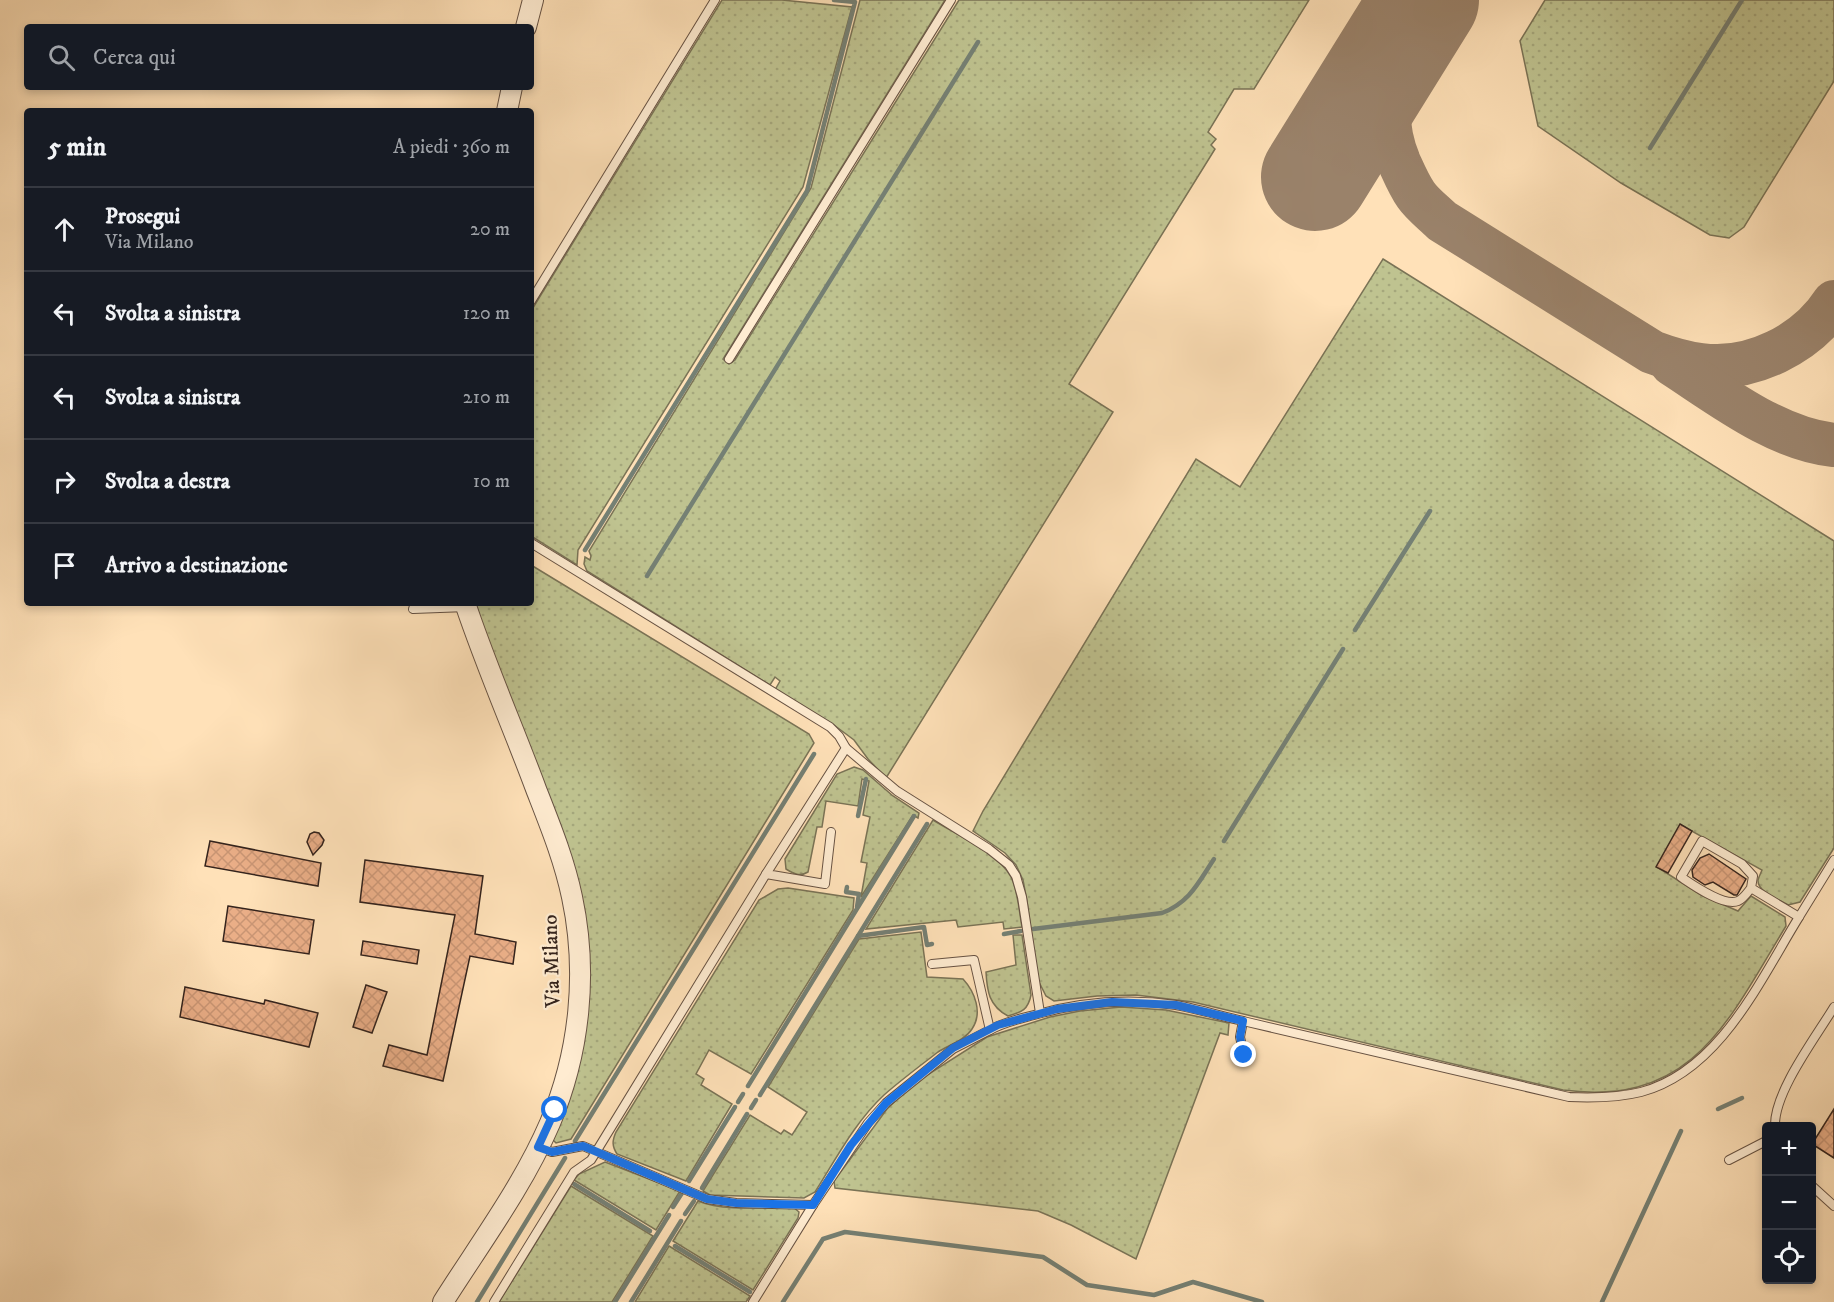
<!DOCTYPE html>
<html lang="it">
<meta charset="utf-8">
<style>
body{margin:0;font-family:"IM FELL DW Pica",serif;background:#20242c;color:#f1f3f6}
.controls{position:absolute;right:18px;bottom:18px;display:grid;overflow:hidden;border-radius:6px;box-shadow:0 3px 9px #0003}
.controls button{width:54px;height:54px;display:grid;place-items:center;padding:0;border:0;border-bottom:2px solid #363941;background:#171b24;color:#f1f3f6;font:30px sans-serif}
.stop{position:absolute;width:18px;height:18px;margin:-14px;border:4px solid #1a73e8;border-radius:50%;background:#fff}
.stop.end{background:#1a73e8;border-color:#fff;box-shadow:0 2px 6px #0008}
.list{margin:0;padding:0;list-style:none}
h2{display:flex;justify-content:space-between;align-items:center;height:78px;margin:0;padding:0 24px;font-size:26px}
h2 small{font-size:20px;font-weight:400;color:#9ea1a6}
.list li{display:grid;grid-template-columns:39px 1fr auto;gap:18px;align-items:center;box-sizing:border-box;height:84px;padding:0 24px;border-top:2px solid #363941}
.list b{display:block;font-size:22px;white-space:nowrap}
.list p{margin:0;font-size:20px;white-space:nowrap;color:#9ea1a6}
.list em{font-size:20px;font-style:normal;color:#9ea1a6}
.icon{flex:none;width:33px;height:33px;fill:none;stroke:currentColor;stroke-width:2;stroke-linecap:round;stroke-linejoin:round}
.map{position:relative;flex:none;width:1834px;height:1302px;overflow:hidden}
.search{position:absolute;background:#171b24;box-shadow:0 3px 9px #0003;left:24px;top:24px;width:510px;height:66px;display:flex;align-items:center;gap:15px;box-sizing:border-box;padding:0 21px;border-radius:6px;color:#9ea1a6;font-size:22px}
.panel{position:absolute;background:#171b24;box-shadow:0 3px 9px #0003;left:24px;top:108px;width:510px;height:498px;border-radius:6px}
.map>svg:first-child{display:block}
.grass{fill:url(#grass-dots);stroke:#7a7356;stroke-width:1.5}
.lines{fill:none;stroke-linecap:round;stroke-linejoin:round}
.stream{stroke:#758074;stroke-width:4.5}
.taxiway{stroke:#9a826a;stroke-width:44}
.runway{stroke:#9a826a;stroke-width:108}
.building{fill:url(#building-cross-hatch);stroke:#34231c;stroke-width:1.5}
.service-casing{stroke:#675243;stroke-width:10}
.tertiary-casing{stroke:#675243;stroke-width:22}
.service{stroke:#ffecd1;stroke-width:8}
.tertiary{stroke:#ffecd1;stroke-width:20}
.route{stroke:#1a73e8;stroke-width:8}
.labels{text-anchor:middle;dominant-baseline:central;stroke-width:4.5;stroke-linejoin:round;paint-order:stroke}
.street-label{font-size:21px;fill:#34231c;stroke:#ffecd1}
</style>
<div class="map">
<svg width="1834" height="1302" viewBox="0 0 1834 1302">
<defs>
<pattern id="grass-dots" width="8" height="8" patternUnits="userSpaceOnUse" patternTransform="scale(1.5)"><rect width="8" height="8" fill="#bfc390"/><path d="M2 2h.1M6 6h.1" fill="none" stroke="#a5a77c" stroke-width="1.8" stroke-linecap="round"/></pattern>
<pattern id="building-cross-hatch" width="8" height="8" patternUnits="userSpaceOnUse" patternTransform="scale(1.5)"><rect width="8" height="8" fill="#eaae87"/><path d="M0 0l8 8M0 8l8-8" fill="none" stroke="#c99574"/></pattern>
</defs>
<rect width="100%" height="100%" fill="#ffe1b8"/>
<filter id="stains"><feTurbulence type="fractalNoise" baseFrequency=".00333" numOctaves="4"/><feColorMatrix values="0 0 0 0 .2 0 0 0 0 .09 0 0 0 0 .02 0 0 0 .5 -.17"/></filter>
<radialGradient id="worn" r=".72"><stop offset=".6" stop-color="#630" stop-opacity="0"/><stop offset="1" stop-color="#630" stop-opacity=".3"/></radialGradient>
<g class="grass">
<polygon points="722,0 782,0 852,7 803,187 578,550 577,565 531,536 531,311"/>
<polygon points="860,0 945,0 723,359 729,364 735,360 959,0 1309,0 1254,89 1234,89 1208,132 1216,139 1211,145 1215,149 1069,384 1113,412 886,778 868,759 854,740 834,725 775,690 780,681 775,677 770,685 587,571 584,564 585,557 590,560 591,556 589,551 811,188"/>
<polygon points="1545,0 1834,0 1834,81 1744,227 1729,238 1710,235 1621,183 1538,126 1520,41"/>
<path d="M 1383,259 L 1834,541 L 1834,848 L 1800,902 L 1788,905 C 1780,900 1757,892 1758,880 C 1759,876 1761,873 1762,870 L 1681,825 L 1657,867 L 1701,895 L 1738,911 L 1751,896 L 1785,917 L 1786,926 C 1728,1021 1693,1107 1563,1090 L 1193,1002 L 1136,995 L 1097,996 L 1054,1001 L 1046,996 L 1038,980 L 1027,901 L 1023,880 L 1016,865 L 1005,853 L 973,831 L 983,811 L 1196,459 L 1240,487 Z"/>
<polygon points="531,565 809,734 814,743 571,1139 556,1143 549,1136 585,958 472,603 531,603"/>
<path d="M 854,767 L 863,770 L 893,796 L 919,813 L 918,818 L 913,815 L 861,897 L 867,863 L 861,862 L 870,817 L 863,815 L 869,781 L 862,779 L 858,806 L 826,801 L 822,827 L 817,827 L 808,872 C 800,877 794,874 786,869 L 785,859 L 837,774 Z"/>
<path d="M 933,820 C 957,835 997,852 1011,877 C 1018,891 1019,911 1022,927 L 1004,929 L 1003,922 L 958,927 L 956,920 L 866,929 Z"/>
<path d="M 788,888 L 854,898 L 853,910 L 751,1074 L 709,1050 L 696,1074 L 704,1079 L 701,1085 L 732,1104 L 686,1181 L 617,1154 C 612,1146 612,1141 616,1132 L 759,900 L 778,889 Z"/>
<path d="M 921,932 L 927,977 L 963,979 C 975,992 983,1013 972,1029 C 965,1040 949,1045 938,1052 C 920,1066 901,1080 884,1095 C 855,1122 836,1159 815,1192 L 804,1198 L 710,1195 L 703,1191 L 750,1115 L 781,1134 L 784,1130 L 792,1135 L 807,1112 L 768,1087 L 859,939 Z"/>
<path d="M 1013,935 L 1022,935 L 1031,995 C 1028,1010 1022,1012 1008,1016 C 989,1006 987,991 986,972 L 1016,965 Z"/>
<polygon points="1121,1007 1166,1010 1229,1023 1228,1035 1220,1033 1136,1259 1071,1225 1038,1211 835,1188 834,1181 887,1109 913,1084 987,1037 1050,1017 1080,1011"/>
<polygon points="605,1162 680,1191 656,1230 574,1180 579,1174"/>
<polygon points="571,1186 653,1236 612,1302 499,1302"/>
<path d="M 698,1201 C 724,1212 765,1207 793,1207 L 799,1212 L 798,1218 L 753,1290 L 673,1241 Z"/>
<polygon points="669,1246 750,1296 746,1302 635,1302"/>
</g>
<g class="lines">
<g class="stream">
<polyline points="1650,148 1742,0"/>
<polyline points="585,550 807,191 855,2 834,0"/>
<polyline points="647,576 978,42"/>
<polyline points="1355,630 1430,511"/>
<polyline points="858,816 866,779"/>
<polyline points="1224,841 1343,649"/>
<polyline points="847,887 846,892 859,894 857,907"/>
<path d="M 1033,929 L 1162,913 C 1190,902 1198,883 1214,859"/>
<polyline points="1004,934 1021,931"/>
<polyline points="858,936 924,927 927,945 932,944"/>
<polyline points="748,1086 914,816"/>
<polyline points="760,1095 927,824"/>
<polyline points="738,1102 743,1094"/>
<polyline points="751,1108 756,1100"/>
<polyline points="1718,1109 1742,1098"/>
<polyline points="575,1141 814,754"/>
<polyline points="689,1181 735,1107"/>
<polyline points="574,1184 650,1231"/>
<polyline points="702,1188 747,1114"/>
<polyline points="673,1207 682,1193"/>
<polyline points="685,1214 694,1201"/>
<polyline points="675,1246 750,1292"/>
<polyline points="477,1302 565,1158"/>
<polyline points="615,1302 669,1215"/>
<polyline points="631,1302 681,1221"/>
<polyline points="783,1302 823,1239 845,1232 1043,1257 1087,1285 1154,1295 1193,1282 1262,1302"/>
<polyline points="1602,1302 1681,1131"/>
</g>
<g class="taxiway">
<path d="M 1410,23 C 1392,72 1378,111 1399,162 C 1404,173 1409,185 1416,195 C 1423,205 1434,213 1442,221 L 1652,352 C 1668,358 1684,363 1701,365 C 1751,372 1807,344 1834,302"/>
<path d="M 1672,364 C 1720,395 1776,439 1834,445"/>
</g>
<polyline class="runway" points="1315,177 1425,0"/>
</g>
<g class="building">
<polygon points="1680,824 1692,831 1668,873 1656,867"/>
<polygon points="314,832 319,833 324,840 322,845 313,855 307,842 310,834"/>
<polygon points="210,841 321,863 318,886 205,866"/>
<polygon points="1709,854 1746,879 1737,895 1734,895 1713,882 1705,885 1693,877 1692,870 1700,858"/>
<polygon points="365,860 483,876 475,934 516,942 513,964 470,956 443,1081 383,1066 389,1045 427,1055 455,915 360,902"/>
<polygon points="228,906 314,920 309,954 223,941"/>
<polygon points="363,941 419,950 417,964 361,955"/>
<polygon points="366,985 387,992 372,1033 353,1027"/>
<polygon points="185,987 264,1004 265,1000 318,1013 309,1047 180,1017"/>
<polygon points="1834,1109 1834,1158 1812,1144"/>
</g>
<g class="lines">
<g class="service-casing">
<g id="service">
<polyline points="531,301 715,0"/>
<polyline points="729,359 951,0"/>
<polyline points="531,543 830,727 839,736 846,748 766,874 825,884 831,832"/>
<polyline points="415,603 413,609 467,607"/>
<polyline points="846,748 897,791 989,849 1009,865 1016,876 1022,897 1040,1013"/>
<polyline points="1799,917 1834,860"/>
<path d="M 1243,1021 L 1569,1097 C 1593,1098 1617,1098 1641,1092 C 1720,1071 1760,980 1799,917 L 1751,888 L 1753,876 L 1742,864 L 1702,841 L 1681,877 C 1693,885 1724,907 1738,901 C 1743,899 1747,893 1751,888"/>
<path d="M 990,1030 C 1004,1022 1019,1019 1034,1015 C 1080,1002 1128,998 1176,1005 C 1198,1009 1221,1016 1243,1021 L 1240,1037 L 1244,1055"/>
<path d="M 1775,1126 C 1774,1092 1816,1037 1834,1007"/>
<polyline points="539,1147 552,1152 583,1146 707,1199 736,1203 813,1205"/>
<polyline points="1729,1160 1766,1141"/>
<polyline points="1812,1186 1834,1206"/>
<polyline points="494,1302 574,1172 591,1160 596,1152 766,874"/>
<polyline points="753,1302 813,1205 868,1123 886,1103 953,1049 990,1030 974,960 932,964"/>
</g>
</g>
<g class="tertiary-casing">
<g id="tertiary">
<polyline points="526,27 533,0"/>
<polyline points="507,111 512,87"/>
<path d="M 443,1302 C 479,1245 523,1186 550,1123 C 580,1052 588,972 572,897 C 564,859 550,825 536,789 C 513,727 486,666 465,603"/>
</g>
</g>
<use href="#service" class="service"/>
<use href="#tertiary" class="tertiary"/>
</g>
<g class="lines">
<polyline class="route" points="555,1110 538,1147 552,1152 583,1146 707,1199 736,1203 813,1205 851,1145 886,1103 953,1048 998,1025 1057,1009 1112,1002 1176,1005 1243,1021 1240,1037 1244,1055"/>
</g>
<g class="labels">
<g class="street-label">
<text transform="translate(552 961) rotate(-92)">Via Milano</text>
</g>
</g>
<rect width="100%" height="100%" filter="url(#stains)"/>
<rect width="100%" height="100%" fill="url(#worn)"/>
</svg>
<div class="controls">
<button>+</button>
<button>−</button>
<button><svg class="icon" aria-label="locate" viewBox="0 0 24 24"><circle cx="12" cy="12" r="6"/><path d="M12 2v4M12 18v4M2 12h4M18 12h4"/></svg></button>
</div>
<div class="stop" style="left:555px;top:1110px"></div>
<div class="stop end" style="left:1244px;top:1055px"></div>
<div class="search"><svg class="icon" aria-label="search" viewBox="0 0 24 24"><circle cx="10" cy="10" r="6"/><path d="M15 15l6 6"/></svg>Cerca qui</div>
<section class="panel">
<h2>5 min<small>A piedi · 360 m</small></h2>
<ul class="list">
<li><svg class="icon" aria-label="ahead" viewBox="0 0 24 24"><path d="M12 20V5M6 11l6-6 6 6"/></svg><div><b>Prosegui</b><p>Via Milano</p></div><em>20 m</em></li>
<li><svg class="icon" aria-label="left" viewBox="0 0 24 24"><path d="M17 20v-9H6M10 6l-5 5 5 5"/></svg><div><b>Svolta a sinistra</b></div><em>120 m</em></li>
<li><svg class="icon" aria-label="left" viewBox="0 0 24 24"><path d="M17 20v-9H6M10 6l-5 5 5 5"/></svg><div><b>Svolta a sinistra</b></div><em>210 m</em></li>
<li><svg class="icon" aria-label="right" viewBox="0 0 24 24"><path d="M7 20v-9h11M14 6l5 5-5 5"/></svg><div><b>Svolta a destra</b></div><em>10 m</em></li>
<li><svg class="icon" aria-label="arrive" viewBox="0 0 24 24"><path d="M6 21V4h12l-3 4 3 4H6"/></svg><div><b>Arrivo a destinazione</b></div></li>
</ul>
</section>
</div>
